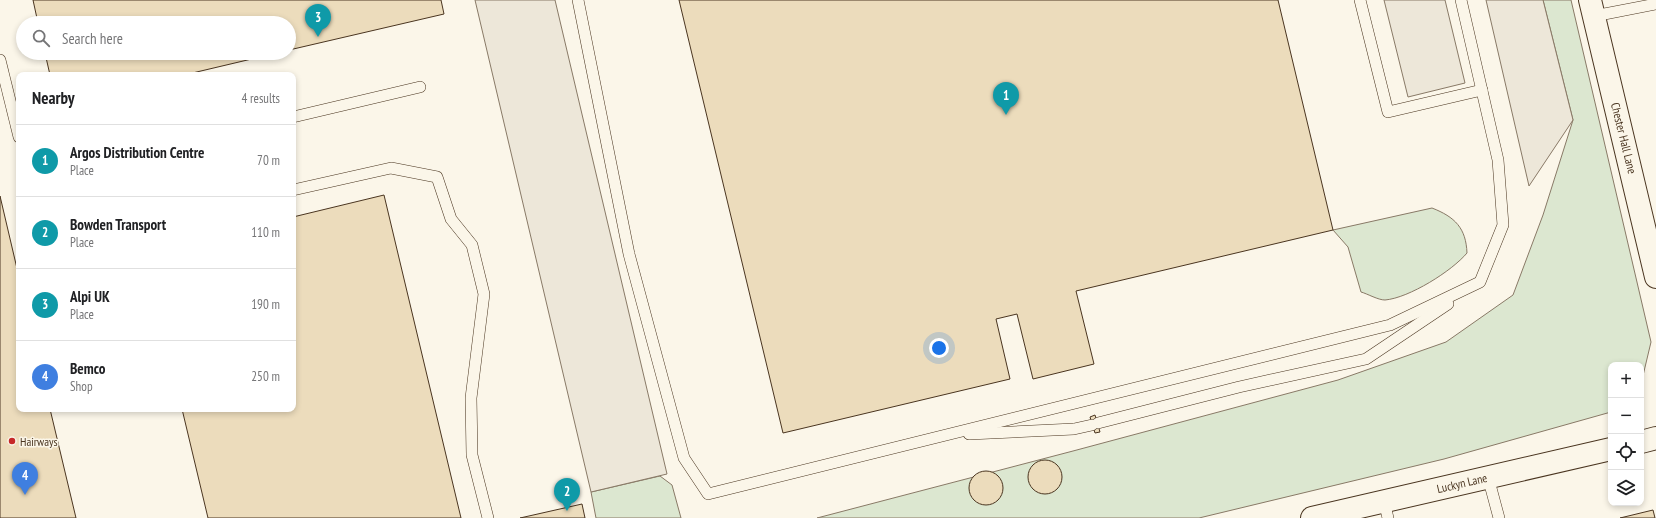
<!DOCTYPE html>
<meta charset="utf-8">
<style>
body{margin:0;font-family:"PT Sans Narrow",sans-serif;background:#f6f6f6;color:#202124}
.controls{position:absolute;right:12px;bottom:12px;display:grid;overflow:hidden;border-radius:8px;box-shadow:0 2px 6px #0003}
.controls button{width:36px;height:36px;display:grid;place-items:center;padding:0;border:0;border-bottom:1px solid #e0e0e0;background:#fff;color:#202124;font:20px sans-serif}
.you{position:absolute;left:939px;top:348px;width:14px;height:14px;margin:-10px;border:3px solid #fff;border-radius:50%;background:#1a73e8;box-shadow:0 0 0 6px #1a73e833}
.badge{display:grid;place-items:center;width:26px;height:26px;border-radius:50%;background:#d93025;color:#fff;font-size:13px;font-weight:700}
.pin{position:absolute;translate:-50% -33px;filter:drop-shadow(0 1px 2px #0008)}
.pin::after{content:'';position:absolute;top:21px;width:14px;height:12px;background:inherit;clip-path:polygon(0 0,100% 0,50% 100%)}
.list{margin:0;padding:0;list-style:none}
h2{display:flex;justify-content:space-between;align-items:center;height:52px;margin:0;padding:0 16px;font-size:17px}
h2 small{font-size:13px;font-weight:400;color:#757577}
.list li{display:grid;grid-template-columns:26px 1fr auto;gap:12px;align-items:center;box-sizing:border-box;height:72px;padding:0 16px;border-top:1px solid #e0e0e0}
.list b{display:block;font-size:15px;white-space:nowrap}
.list p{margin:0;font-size:13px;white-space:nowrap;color:#757577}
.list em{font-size:13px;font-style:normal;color:#757577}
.icon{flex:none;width:22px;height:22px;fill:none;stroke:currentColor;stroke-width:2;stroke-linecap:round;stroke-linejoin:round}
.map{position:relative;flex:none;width:1656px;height:518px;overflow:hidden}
.search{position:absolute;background:#fff;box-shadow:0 2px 6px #0003;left:16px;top:16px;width:280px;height:44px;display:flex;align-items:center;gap:10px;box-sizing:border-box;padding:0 14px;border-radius:22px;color:#757577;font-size:15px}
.panel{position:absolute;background:#fff;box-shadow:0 2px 6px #0003;left:16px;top:72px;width:280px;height:340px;border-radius:8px}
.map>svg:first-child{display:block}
.green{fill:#dce7d0;stroke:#887966}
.parking{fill:#ede7d9;stroke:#887966}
.building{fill:#ecdcbc;stroke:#4a3520}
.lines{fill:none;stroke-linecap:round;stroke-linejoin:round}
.service-casing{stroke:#4a3520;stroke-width:12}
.tertiary-casing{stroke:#4a3520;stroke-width:24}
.service{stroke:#fbf6e9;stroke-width:11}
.tertiary{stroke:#fbf6e9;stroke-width:22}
.poi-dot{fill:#c62828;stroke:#fbf6e9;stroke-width:1.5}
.labels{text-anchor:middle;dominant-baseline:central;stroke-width:3;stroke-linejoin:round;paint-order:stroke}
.street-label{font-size:12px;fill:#4a3520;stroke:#fbf6e9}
.poi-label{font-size:12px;fill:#4a3520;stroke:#fbf6e9;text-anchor:start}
</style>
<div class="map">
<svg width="1656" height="518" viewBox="0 0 1656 518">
<rect width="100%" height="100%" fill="#fbf6e9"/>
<g class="green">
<polygon points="1543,0 1571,0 1651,342 1641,384 1641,365 1611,365 1611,412 1444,459 1199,518 817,518 1073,451 1338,380 1446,342 1513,295 1543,215 1573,120"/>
<path d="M 1432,208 C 1455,217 1466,228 1467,253 C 1452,271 1409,298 1385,300 C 1378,300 1368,294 1361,292 L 1348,247 L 1333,230 Z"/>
<polygon points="660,476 672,485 681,518 596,518 591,492"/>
</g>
<g class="parking">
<polygon points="475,0 555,0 667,474 591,492"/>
<polygon points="1384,0 1445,0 1465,83 1408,97"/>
<polygon points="1486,0 1543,0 1573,120 1529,186"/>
</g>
<g class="building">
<polygon points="33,0 441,0 444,14 289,50 289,23 38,23"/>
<polygon points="679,0 1278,0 1333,230 1076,291 1094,364 1033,379 1017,314 996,319 1010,379 783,433"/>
<polygon points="45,53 277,53 184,75 50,75"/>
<polygon points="384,195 461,518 208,518 182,409 293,409 293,217"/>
<polygon points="0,196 19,277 19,409 50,409 76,518 0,518"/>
<polygon points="1095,415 1100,432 1095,433 1090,417"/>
<circle cx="1045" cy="477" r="17"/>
<circle cx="986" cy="488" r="17"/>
<polygon points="582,504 585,518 520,518"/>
<polygon points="1653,510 1655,518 1620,518"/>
</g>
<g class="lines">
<g class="service-casing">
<g id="service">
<polyline points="578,0 629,254 684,458 708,494 1390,325 1480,282 1503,225 1498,160 1461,0"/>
<polyline points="1360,0 1388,112 1482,90"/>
<polyline points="1594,16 1656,4"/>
<polyline points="0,60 19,137"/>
<polyline points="293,117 420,87"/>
<polyline points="293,190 391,168 437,177 451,219 472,245 484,294 471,398 472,455 488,518"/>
<polyline points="1098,423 1239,387 1366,359 1448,304"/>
<polyline points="969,434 1074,429 1092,425"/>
<polyline points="1488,477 1499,518"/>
<polyline points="1384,501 1388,518"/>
</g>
</g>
<g class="tertiary-casing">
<g id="tertiary">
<polyline points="1590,0 1656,277"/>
<polyline points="1641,442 1656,438"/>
<polyline points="1312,518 1611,449"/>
</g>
</g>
<use href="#service" class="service"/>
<use href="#tertiary" class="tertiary"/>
</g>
<circle class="poi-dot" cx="12" cy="441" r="4"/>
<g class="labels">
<g class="street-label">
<text transform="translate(1624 138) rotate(76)">Chester Hall Lane</text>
<text transform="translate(1462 483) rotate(-13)">Luckyn Lane</text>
</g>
<g class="poi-label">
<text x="20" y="441">Hairways</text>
</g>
</g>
</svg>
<div class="controls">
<button>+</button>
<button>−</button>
<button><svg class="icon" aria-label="locate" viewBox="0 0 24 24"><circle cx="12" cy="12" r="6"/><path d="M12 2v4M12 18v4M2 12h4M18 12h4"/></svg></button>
<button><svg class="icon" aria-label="layers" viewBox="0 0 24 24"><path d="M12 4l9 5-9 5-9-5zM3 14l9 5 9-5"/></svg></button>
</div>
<div class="you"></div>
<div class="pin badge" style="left:1006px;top:115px;background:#0f9aa8">1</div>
<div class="pin badge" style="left:567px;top:511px;background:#0f9aa8">2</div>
<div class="pin badge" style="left:318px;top:37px;background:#0f9aa8">3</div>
<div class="pin badge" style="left:25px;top:495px;background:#3f7fe0">4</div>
<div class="search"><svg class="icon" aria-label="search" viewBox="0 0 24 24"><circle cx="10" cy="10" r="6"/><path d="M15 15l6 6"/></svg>Search here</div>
<section class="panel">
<h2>Nearby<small>4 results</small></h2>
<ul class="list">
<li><span class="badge" style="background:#0f9aa8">1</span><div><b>Argos Distribution Centre</b><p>Place</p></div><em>70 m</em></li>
<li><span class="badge" style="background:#0f9aa8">2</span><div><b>Bowden Transport</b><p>Place</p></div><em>110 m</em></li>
<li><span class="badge" style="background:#0f9aa8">3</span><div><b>Alpi UK</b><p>Place</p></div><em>190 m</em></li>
<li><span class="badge" style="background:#3f7fe0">4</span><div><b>Bemco</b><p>Shop</p></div><em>250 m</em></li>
</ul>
</section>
</div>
